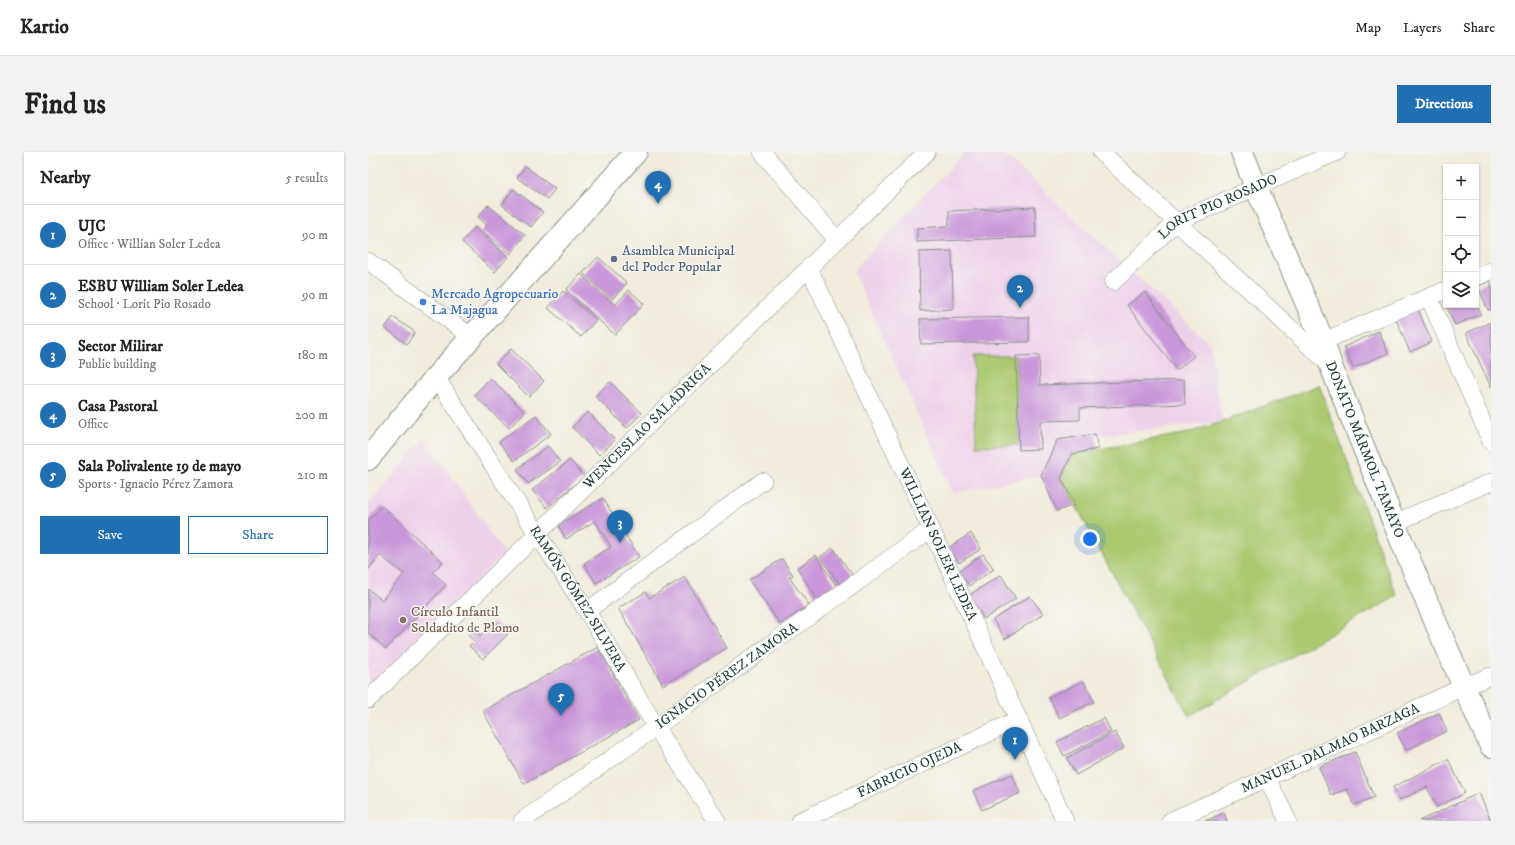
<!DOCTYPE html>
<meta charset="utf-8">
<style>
body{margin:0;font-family:"IM FELL DW Pica",serif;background:#f2f2f2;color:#222}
.controls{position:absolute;right:12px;top:12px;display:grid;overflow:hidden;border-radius:0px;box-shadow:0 1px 3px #0004}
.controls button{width:36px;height:36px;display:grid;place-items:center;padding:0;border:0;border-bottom:1px solid #e0e0e0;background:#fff;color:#222;font:20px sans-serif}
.you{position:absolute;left:722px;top:387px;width:14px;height:14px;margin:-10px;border:3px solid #fff;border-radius:50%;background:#1a73e8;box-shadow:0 0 0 6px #1a73e833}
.badge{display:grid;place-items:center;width:26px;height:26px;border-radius:50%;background:#1f6fb2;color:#fff;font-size:13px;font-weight:700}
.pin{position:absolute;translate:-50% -33px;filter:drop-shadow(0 1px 2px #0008)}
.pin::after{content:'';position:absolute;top:21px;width:14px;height:12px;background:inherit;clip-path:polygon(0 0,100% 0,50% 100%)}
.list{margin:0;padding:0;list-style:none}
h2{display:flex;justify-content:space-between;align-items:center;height:52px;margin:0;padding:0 16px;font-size:17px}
h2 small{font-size:13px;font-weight:400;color:#767676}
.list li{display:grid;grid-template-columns:26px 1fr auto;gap:12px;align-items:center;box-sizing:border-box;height:60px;padding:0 16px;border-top:1px solid #e0e0e0}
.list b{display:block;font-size:15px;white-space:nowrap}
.list p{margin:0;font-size:13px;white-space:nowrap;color:#767676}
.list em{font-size:13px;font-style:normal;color:#767676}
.actions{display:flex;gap:8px;padding:12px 16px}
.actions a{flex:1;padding:9px 0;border:1px solid #1f6fb2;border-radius:0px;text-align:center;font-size:14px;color:#1f6fb2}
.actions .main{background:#1f6fb2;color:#fff}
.icon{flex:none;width:22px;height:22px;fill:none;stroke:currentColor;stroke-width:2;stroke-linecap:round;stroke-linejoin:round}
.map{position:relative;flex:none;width:1123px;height:669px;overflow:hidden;border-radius:0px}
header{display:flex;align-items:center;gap:24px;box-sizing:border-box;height:56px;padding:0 20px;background:#fff;border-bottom:1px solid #e0e0e0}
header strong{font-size:19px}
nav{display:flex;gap:22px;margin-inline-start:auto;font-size:14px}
.intro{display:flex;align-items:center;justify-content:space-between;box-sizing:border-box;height:96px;padding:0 24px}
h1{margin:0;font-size:28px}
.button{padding:10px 18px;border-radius:0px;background:#1f6fb2;color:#fff;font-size:14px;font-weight:700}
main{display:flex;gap:24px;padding:0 24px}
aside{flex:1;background:#fff;border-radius:0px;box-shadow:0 1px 3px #0004}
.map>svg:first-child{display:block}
.built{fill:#edd1e9}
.green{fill:#acc96f;stroke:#668352}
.building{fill:#ca97da}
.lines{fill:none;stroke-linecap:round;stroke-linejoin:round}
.minor-casing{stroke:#889488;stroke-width:18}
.major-casing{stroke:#889488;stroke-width:24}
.minor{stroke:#fff;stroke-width:17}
.major{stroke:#fff;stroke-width:22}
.service-dot{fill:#5c6f8a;stroke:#f6f6f2;stroke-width:1.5}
.shop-dot{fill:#3f7fe0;stroke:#f6f6f2;stroke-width:1.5}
.education-dot{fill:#8d6e63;stroke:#f6f6f2;stroke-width:1.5}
.labels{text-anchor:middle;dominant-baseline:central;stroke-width:3;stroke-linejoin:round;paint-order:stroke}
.street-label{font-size:14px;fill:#1f3d34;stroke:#f6f6f2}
.service-label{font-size:14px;fill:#4e5e75;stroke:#f6f6f2;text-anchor:start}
.shop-label{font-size:14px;fill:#366cbe;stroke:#f6f6f2;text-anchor:start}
.education-label{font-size:14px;fill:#785e54;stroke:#f6f6f2;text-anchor:start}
</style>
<header>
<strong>Kartio</strong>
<nav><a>Map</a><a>Layers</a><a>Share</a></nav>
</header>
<div class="intro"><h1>Find us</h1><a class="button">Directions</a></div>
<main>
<aside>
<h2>Nearby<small>5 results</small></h2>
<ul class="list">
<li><span class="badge">1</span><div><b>UJC</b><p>Office · Willian Soler Ledea</p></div><em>90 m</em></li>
<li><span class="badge">2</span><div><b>ESBU William Soler Ledea</b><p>School · Lorit Pio Rosado</p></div><em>90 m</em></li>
<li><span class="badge">3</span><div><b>Sector Milirar</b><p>Public building</p></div><em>180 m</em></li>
<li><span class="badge">4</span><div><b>Casa Pastoral</b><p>Office</p></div><em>200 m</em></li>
<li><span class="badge">5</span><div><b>Sala Polivalente 19 de mayo</b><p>Sports · Ignacio Pérez Zamora</p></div><em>210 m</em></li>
</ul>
<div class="actions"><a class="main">Save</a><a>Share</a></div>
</aside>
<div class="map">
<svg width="1123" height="669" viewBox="0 0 1123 669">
<rect width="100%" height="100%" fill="#f6f6f2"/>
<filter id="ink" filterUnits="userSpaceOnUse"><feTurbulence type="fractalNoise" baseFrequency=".025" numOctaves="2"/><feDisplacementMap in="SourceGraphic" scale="8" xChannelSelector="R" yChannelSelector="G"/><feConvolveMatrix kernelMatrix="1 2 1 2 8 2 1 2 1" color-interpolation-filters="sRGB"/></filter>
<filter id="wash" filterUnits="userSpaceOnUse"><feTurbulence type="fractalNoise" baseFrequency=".012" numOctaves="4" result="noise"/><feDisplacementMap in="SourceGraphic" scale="16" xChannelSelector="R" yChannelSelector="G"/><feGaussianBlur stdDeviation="0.9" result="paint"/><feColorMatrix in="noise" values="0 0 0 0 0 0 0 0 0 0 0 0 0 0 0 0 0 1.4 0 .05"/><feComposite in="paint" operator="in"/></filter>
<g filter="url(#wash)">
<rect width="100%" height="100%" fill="#f1ecdb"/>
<g class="built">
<polygon points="597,0 634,0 842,192 854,270 689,288 673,323 585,341 485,119"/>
<polygon points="57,286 136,401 2,536 0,535 0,353"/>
</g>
<g class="green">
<polygon points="605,204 648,204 651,293 608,294"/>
<polygon points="951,233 1029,444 821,564 693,326 704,302 820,281 854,270"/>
</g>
<g id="blocks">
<g class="building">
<polygon points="157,14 187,37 179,47 149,26"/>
<polygon points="145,37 175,60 163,75 134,53"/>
<polygon points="120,53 157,83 142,102 114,79 119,73 110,65"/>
<polygon points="667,55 668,85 549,90 549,76 581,74 581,59"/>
<polygon points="107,75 140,105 127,120 94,90"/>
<polygon points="584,99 585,157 552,159 551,100"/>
<polygon points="230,105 259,131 244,147 215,121"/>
<polygon points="213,122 247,153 261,138 276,152 247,183 198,138"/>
<polygon points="1123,129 1123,157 1120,158 1110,134"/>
<polygon points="195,139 228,168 213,185 180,156"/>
<polygon points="777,140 826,204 809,218 759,153"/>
<polygon points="1078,153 1109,153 1113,162 1087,173"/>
<polygon points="1050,158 1064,190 1042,200 1028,167"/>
<polygon points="25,165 47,180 39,192 17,176"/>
<polygon points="661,165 661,190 553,192 552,167"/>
<polygon points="1123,170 1123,235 1098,181"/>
<polygon points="1011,179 1020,201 985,216 976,195"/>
<polygon points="143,197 176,229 161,245 128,212"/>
<polygon points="671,203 672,233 816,228 817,252 712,256 712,268 672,269 673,297 651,298 648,204"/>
<polygon points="122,226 157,260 141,276 106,243"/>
<polygon points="242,230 274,261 259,276 227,244"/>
<polygon points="220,260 247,288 231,303 204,275"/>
<polygon points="168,263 183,282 146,309 131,290"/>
<polygon points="727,282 730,297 704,302 693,326 707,353 689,359 673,323 689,288"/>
<polygon points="180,294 192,310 160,332 149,317"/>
<polygon points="202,308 216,325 179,356 164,338"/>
<polygon points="235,346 271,405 228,431 216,411 243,395 227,369 198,387 190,373"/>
<polygon points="14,354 75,410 65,420 78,433 18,497 0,481 0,437 14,448 36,422 12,403 0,418 0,369"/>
<polygon points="603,381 613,397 591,411 580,396"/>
<polygon points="465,396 485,424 472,433 452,405"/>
<polygon points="615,402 626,417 601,434 591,419"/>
<polygon points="448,403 469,435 450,448 429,416"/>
<polygon points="414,407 425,423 421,425 441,453 412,472 381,428"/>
<polygon points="633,423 648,447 616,467 601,443"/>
<polygon points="317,425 359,496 295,533 250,456 278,440 281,446"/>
<polygon points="662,444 675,462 637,487 625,468"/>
<polygon points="127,469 140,482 115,507 101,494 106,489 100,483 106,477 112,484"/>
<polygon points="230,495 271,568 156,632 115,559"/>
<polygon points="716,529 726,550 691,566 681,545"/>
<polygon points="1071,561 1079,579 1038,598 1029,581"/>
<polygon points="736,566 743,580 696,604 689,590"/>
<polygon points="747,580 756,596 708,623 699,606"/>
<polygon points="987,600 1006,645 986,653 979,637 963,643 951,615"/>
<polygon points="1080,607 1097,641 1069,655 1059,635 1032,648 1025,635"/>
<polygon points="644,622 652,641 614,658 605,639"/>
<polygon points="1111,641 1123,669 1051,669"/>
<polygon points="856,661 859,669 837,669"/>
</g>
</g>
</g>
<g filter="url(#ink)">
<use href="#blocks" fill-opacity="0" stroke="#889488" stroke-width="1"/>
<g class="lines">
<g class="minor-casing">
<g id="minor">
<polyline points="394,0 469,88"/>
<polyline points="733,0 963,214"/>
<polyline points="0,109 104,185"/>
<path id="s1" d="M 441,116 L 563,377 L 697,669"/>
<polyline points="1108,125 1123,119"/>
<path id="s2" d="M 745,130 L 808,70 L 969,0"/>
<polyline points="1061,145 1123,290"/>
<polyline points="943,194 1078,138"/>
<path id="s3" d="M 68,225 L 219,459 L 288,575 L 349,669"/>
<polyline points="1026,371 1123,330"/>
<polyline points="219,459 395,329"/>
<path id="s4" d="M 0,548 L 559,0"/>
<polyline points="899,626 920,669"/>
<path id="s5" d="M 154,669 L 288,575 L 563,377"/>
<path id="s6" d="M 432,669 L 651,567"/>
<path id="s7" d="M 802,669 L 899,626 L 1095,535 L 1123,524"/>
</g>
</g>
<g class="major-casing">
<g id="major">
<path id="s8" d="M 874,0 L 888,35 L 955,189 L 963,214 C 1014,342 1065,470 1123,594"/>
<polyline points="0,307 68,225 268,0"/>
</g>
</g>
<use href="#minor" class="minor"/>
<use href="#major" class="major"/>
</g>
</g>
<circle class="service-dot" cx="246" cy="107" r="4"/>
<circle class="shop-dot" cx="55" cy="150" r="4"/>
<circle class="education-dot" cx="35" cy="468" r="4"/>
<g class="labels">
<g class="street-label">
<text stroke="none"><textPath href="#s2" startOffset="131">LORIT PIO ROSADO</textPath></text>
<text stroke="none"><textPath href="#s4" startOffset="391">WENCESLAO SALADRIGA</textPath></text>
<text stroke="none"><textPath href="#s8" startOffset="322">DONATO MÁRMOL TAMAYO</textPath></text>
<text stroke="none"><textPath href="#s1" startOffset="305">WILLIAN SOLER LEDEA</textPath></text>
<text stroke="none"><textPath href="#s3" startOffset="263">RAMÓN GÓMEZ SILVERA</textPath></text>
<text stroke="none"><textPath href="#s5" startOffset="251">IGNACIO PÉREZ ZAMORA</textPath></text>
<text stroke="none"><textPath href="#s7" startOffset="176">MANUEL DALMAO BARZAGA</textPath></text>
<text stroke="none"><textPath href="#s6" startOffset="121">FABRICIO OJEDA</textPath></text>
</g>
<g class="service-label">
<text x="254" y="99">Asamblea Municipal<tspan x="254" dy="16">del Poder Popular</tspan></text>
</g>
<g class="shop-label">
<text x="63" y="142">Mercado Agropecuario<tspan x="63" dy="16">La Majagua</tspan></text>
</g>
<g class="education-label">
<text x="43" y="460">Círculo Infantil<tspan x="43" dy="16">Soldadito de Plomo</tspan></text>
</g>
</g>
</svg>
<div class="controls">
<button>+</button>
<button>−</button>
<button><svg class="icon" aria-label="locate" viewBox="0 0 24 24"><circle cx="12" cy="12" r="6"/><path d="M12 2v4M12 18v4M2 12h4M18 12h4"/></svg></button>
<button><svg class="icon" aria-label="layers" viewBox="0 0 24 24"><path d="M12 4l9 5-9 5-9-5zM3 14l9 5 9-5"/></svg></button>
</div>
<div class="you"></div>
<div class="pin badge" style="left:647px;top:608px">1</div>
<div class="pin badge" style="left:652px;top:156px">2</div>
<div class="pin badge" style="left:252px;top:391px">3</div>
<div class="pin badge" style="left:290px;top:52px">4</div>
<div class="pin badge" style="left:193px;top:564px">5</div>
</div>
</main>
